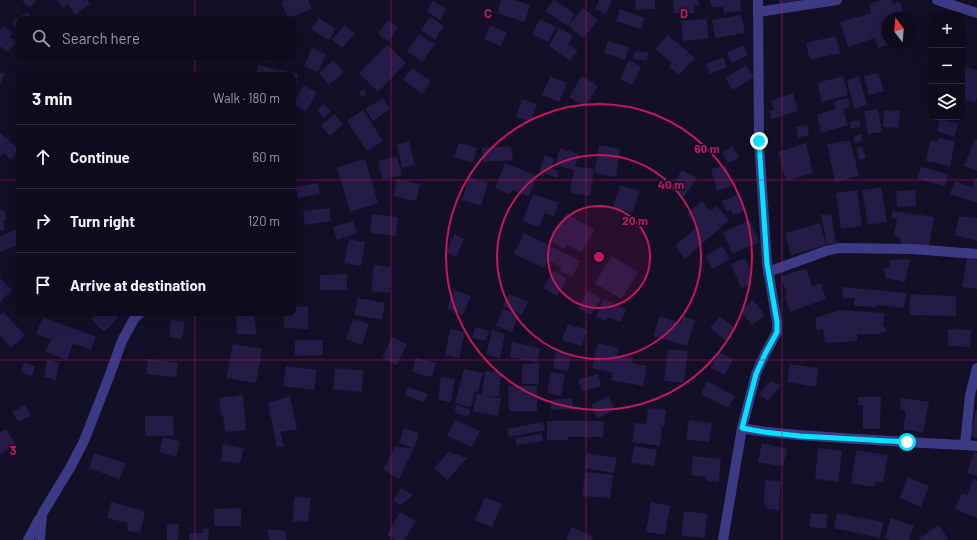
<!DOCTYPE html>
<meta charset="utf-8">
<style>
body{margin:0;font-family:Barlow,sans-serif;background:#1c1929;color:#f1f3f6}
.controls{position:absolute;right:12px;top:12px;display:grid;overflow:hidden;border-radius:8px;box-shadow:0 4px 16px #0002}
.controls button{width:36px;height:36px;display:grid;place-items:center;padding:0;border:0;border-bottom:1px solid #2e2b3b;background:#0e0b1c;color:#f1f3f6;font:20px sans-serif}
.compass{position:absolute;left:881px;top:12px;width:36px;height:36px;border-radius:50%;background:#0e0b1c;box-shadow:0 4px 16px #0002;rotate:344deg}
.stop{position:absolute;width:12px;height:12px;margin:-9px;border:3px solid #00e5ff;border-radius:50%;background:#fff}
.stop.end{background:#00e5ff;border-color:#fff;box-shadow:0 1px 4px #0008}
.list{margin:0;padding:0;list-style:none}
h2{display:flex;justify-content:space-between;align-items:center;height:52px;margin:0;padding:0 16px;font-size:17px}
h2 small{font-size:13px;font-weight:400;color:#9b9ba3}
.list li{display:grid;grid-template-columns:26px 1fr auto;gap:12px;align-items:center;box-sizing:border-box;height:64px;padding:0 16px;border-top:1px solid #2e2b3b}
.list b{display:block;font-size:15px;white-space:nowrap}
.list em{font-size:13px;font-style:normal;color:#9b9ba3}
.icon{flex:none;width:22px;height:22px;fill:none;stroke:currentColor;stroke-width:2;stroke-linecap:round;stroke-linejoin:round}
.map{position:relative;flex:none;width:977px;height:540px;overflow:hidden}
.search{position:absolute;background:#0e0b1c;box-shadow:0 4px 16px #0002;left:16px;top:16px;width:280px;height:44px;display:flex;align-items:center;gap:10px;box-sizing:border-box;padding:0 14px;border-radius:8px;color:#9b9ba3;font-size:15px}
.panel{position:absolute;background:#0e0b1c;box-shadow:0 4px 16px #0002;left:16px;top:72px;width:280px;height:244px;border-radius:8px}
.map>svg:first-child{display:block}
.building{fill:#241b47}
.lines{fill:none;stroke-linecap:round;stroke-linejoin:round}
.minor{stroke:#3d3a85;stroke-width:10}
.route{stroke:#00e5ff;stroke-width:5}
.grid{fill:none;stroke:#c2185b;stroke-width:1;stroke-opacity:0.55}
.ring{fill:none;stroke:#c2185b;stroke-width:2}
.grid-label{font-size:13px;text-anchor:middle;font-weight:bold;fill:#c2185b;stroke:#130f26;stroke-width:3;stroke-linejoin:round;paint-order:stroke}
.centre{fill:#c2185b;stroke:#130f26;stroke-width:2}
.ring-label{font-size:12px;text-anchor:middle;font-weight:bold;fill:#c2185b;stroke:#130f26;stroke-width:3;stroke-linejoin:round;paint-order:stroke}
</style>
<div class="map">
<svg width="977" height="540" viewBox="0 0 977 540">
<rect width="100%" height="100%" fill="#130f26"/>
<g class="building">
<polygon points="22,0 37,0 29,8"/>
<polygon points="57,0 88,0 90,4 75,15 68,4 63,8"/>
<polygon points="285,0 308,0 312,9 288,18 281,2"/>
<polygon points="501,0 514,0 530,5 525,22 497,13"/>
<polygon points="554,0 575,14 568,26 545,11"/>
<polygon points="599,0 612,0 606,14 595,9"/>
<polygon points="635,0 655,0 655,9 636,10"/>
<polygon points="673,0 699,0 699,5 694,5 694,13 674,13"/>
<polygon points="710,0 740,0 741,11 724,13 723,7 714,7 711,5"/>
<polygon points="779,0 795,0 795,1 779,3"/>
<polygon points="883,0 892,0 893,4 900,2 905,18 887,18 887,42 897,42 878,48 875,38 848,47 840,22 871,13 869,4"/>
<polygon points="433,1 446,9 440,20 427,11"/>
<polygon points="583,8 598,20 583,38 568,26"/>
<polygon points="620,9 645,18 641,29 616,21"/>
<polygon points="27,12 32,19 19,19 19,32 12,22"/>
<polygon points="741,15 745,33 715,38 712,20"/>
<polygon points="430,17 444,26 435,40 421,30"/>
<polygon points="319,18 336,29 329,40 311,29"/>
<polygon points="540,19 556,27 548,42 532,34"/>
<polygon points="707,19 708,39 683,41 681,21"/>
<polygon points="388,20 398,27 388,41 378,34"/>
<polygon points="345,25 355,34 342,48 332,39"/>
<polygon points="490,25 507,33 501,46 484,39"/>
<polygon points="4,26 13,33 9,37 16,42 7,52 0,46 0,31"/>
<polygon points="559,28 573,35 568,45 578,50 570,61 549,46"/>
<polygon points="419,34 435,44 422,62 407,51"/>
<polygon points="668,35 695,58 679,75 669,67 672,63 655,49"/>
<polygon points="836,36 840,53 810,60 806,43"/>
<polygon points="608,41 629,47 625,60 604,53"/>
<polygon points="387,45 406,63 378,92 359,73"/>
<polygon points="743,45 748,55 732,63 727,53"/>
<polygon points="312,48 326,54 318,72 304,66"/>
<polygon points="635,51 648,52 647,61 633,59"/>
<polygon points="255,57 272,57 271,61 255,58"/>
<polygon points="723,57 727,67 710,74 706,64"/>
<polygon points="333,60 344,72 329,85 319,73"/>
<polygon points="629,60 641,67 632,85 620,79"/>
<polygon points="258,65 298,74 295,90 293,90 293,75 256,75"/>
<polygon points="746,65 754,77 733,90 725,78"/>
<polygon points="962,66 977,70 977,97 976,102 962,99"/>
<polygon points="412,68 431,81 422,94 403,80"/>
<polygon points="0,72 5,74 0,84"/>
<polygon points="878,73 884,91 869,95 864,76"/>
<polygon points="550,76 567,83 559,102 542,95"/>
<polygon points="582,76 598,86 585,107 569,97"/>
<polygon points="843,76 848,95 822,102 817,83"/>
<polygon points="859,76 867,105 854,109 847,80"/>
<polygon points="304,85 317,93 306,111 293,104"/>
<polygon points="364,89 367,94 362,97 359,92"/>
<polygon points="793,93 798,111 772,119 769,111 774,110 771,101"/>
<polygon points="383,98 390,109 373,121 365,109"/>
<polygon points="848,98 850,107 843,109 848,125 821,133 817,115 836,109 834,102"/>
<polygon points="522,99 537,104 531,122 516,117"/>
<polygon points="323,104 331,111 324,118 317,111"/>
<polygon points="878,109 882,132 868,134 864,111"/>
<polygon points="363,110 383,141 367,151 347,121"/>
<polygon points="884,110 900,111 898,128 883,127"/>
<polygon points="334,114 343,124 330,136 321,126"/>
<polygon points="940,119 958,124 954,137 937,131"/>
<polygon points="859,120 861,126 851,129 849,122"/>
<polygon points="807,125 809,135 798,138 796,127"/>
<polygon points="0,133 19,149 11,160 3,153 0,157"/>
<polygon points="861,134 863,141 855,143 853,137"/>
<polygon points="939,138 955,141 950,166 926,161 930,141 938,142"/>
<polygon points="975,139 977,140 977,171 964,166"/>
<polygon points="850,140 859,176 835,182 827,144"/>
<polygon points="409,141 415,165 402,168 397,144"/>
<polygon points="459,143 477,148 473,163 454,157"/>
<polygon points="806,143 813,173 786,181 778,152"/>
<polygon points="599,145 620,149 616,177 594,173"/>
<polygon points="511,146 513,160 483,162 482,148"/>
<polygon points="733,146 739,158 728,163 722,152"/>
<polygon points="862,146 866,158 859,160 856,148"/>
<polygon points="560,148 579,154 575,166 594,169 590,196 570,193 574,170 555,165"/>
<polygon points="545,155 555,159 551,168 559,171 557,178 539,171"/>
<polygon points="397,156 402,175 383,180 378,161"/>
<polygon points="365,159 378,203 350,212 337,167"/>
<polygon points="505,163 537,176 529,197 512,190 510,194 495,188"/>
<polygon points="726,165 732,186 717,191 711,169"/>
<polygon points="921,167 948,174 945,186 917,179"/>
<polygon points="682,170 697,178 684,197 670,189"/>
<polygon points="469,177 488,183 481,206 462,200"/>
<polygon points="975,178 977,178 977,203 950,194 955,181 972,187"/>
<polygon points="397,179 420,184 416,201 393,196"/>
<polygon points="318,183 320,194 298,198 296,187"/>
<polygon points="620,185 640,191 632,213 613,207"/>
<polygon points="881,187 887,222 868,225 862,190"/>
<polygon points="857,190 862,226 841,229 836,193"/>
<polygon points="915,190 916,206 897,207 896,191"/>
<polygon points="533,194 559,203 554,216 545,213 539,227 523,221"/>
<polygon points="739,194 745,211 733,215 731,210 726,212 722,201"/>
<polygon points="702,201 710,211 717,206 729,220 685,259 675,246 698,226 687,214"/>
<polygon points="329,208 331,221 305,225 303,211"/>
<polygon points="4,210 7,220 3,221 5,230 0,231 0,211"/>
<polygon points="892,211 934,217 929,248 901,244 900,238 894,235 897,219 892,218"/>
<polygon points="566,213 594,230 581,253 567,245 564,249 550,241"/>
<polygon points="372,214 398,217 396,236 370,233"/>
<polygon points="831,214 836,243 827,245 821,215"/>
<polygon points="959,216 977,218 977,241 955,235"/>
<polygon points="750,220 759,242 732,254 723,232"/>
<polygon points="353,221 357,233 337,240 333,227"/>
<polygon points="820,223 826,245 791,255 785,233"/>
<polygon points="16,230 19,239 19,245 0,252 0,236"/>
<polygon points="524,233 580,261 572,277 560,271 561,267 548,260 544,268 514,254"/>
<polygon points="454,234 464,239 456,257 446,252"/>
<polygon points="349,239 365,242 361,266 344,263"/>
<polygon points="722,246 730,259 713,269 705,256"/>
<polygon points="612,256 638,272 621,299 595,283"/>
<polygon points="745,258 752,273 749,275 753,284 741,288 731,264"/>
<polygon points="967,258 977,260 977,289 962,287"/>
<polygon points="910,259 905,282 886,278 884,268 890,267 888,260"/>
<polygon points="374,265 391,267 389,293 371,291"/>
<polygon points="806,268 812,286 821,283 826,299 790,312 785,297 787,294 781,277"/>
<polygon points="553,271 567,278 557,296 543,288"/>
<polygon points="347,274 347,290 320,290 320,275"/>
<polygon points="0,278 12,290 0,302"/>
<polygon points="842,287 907,293 904,308 878,305 875,307 854,306 855,298 843,298"/>
<polygon points="454,290 471,296 463,315 447,308"/>
<polygon points="588,291 601,298 591,315 578,308"/>
<polygon points="509,294 528,302 522,315 503,306"/>
<polygon points="910,294 956,296 956,316 909,315"/>
<polygon points="358,298 385,303 382,320 354,315"/>
<polygon points="604,299 626,309 620,322 608,317 605,321 596,317"/>
<polygon points="753,300 765,315 752,325 740,310"/>
<polygon points="293,307 308,307 308,329 284,328 284,313 293,313"/>
<polygon points="503,309 519,315 512,332 496,326"/>
<polygon points="841,310 885,313 883,325 888,331 877,334 857,334 857,341 825,343 823,329 817,331 815,318"/>
<polygon points="3,312 25,335 11,348 0,335 0,315"/>
<polygon points="98,313 113,313 118,318 104,332 91,319"/>
<polygon points="200,313 222,313 222,316 200,315"/>
<polygon points="236,315 255,315 256,334 237,334"/>
<polygon points="660,316 681,323 683,316 695,320 687,346 653,336"/>
<polygon points="720,316 736,329 726,341 710,328"/>
<polygon points="43,317 96,337 91,350 73,343 67,360 45,352 51,339 36,334"/>
<polygon points="353,319 369,324 362,345 346,339"/>
<polygon points="171,320 185,322 182,339 169,337"/>
<polygon points="568,324 587,330 582,346 562,340"/>
<polygon points="475,327 489,331 486,341 472,338"/>
<polygon points="450,329 465,332 459,358 445,355"/>
<polygon points="948,329 971,330 970,347 948,346"/>
<polygon points="492,330 505,334 500,358 486,355"/>
<polygon points="392,337 407,344 397,365 382,358"/>
<polygon points="295,340 323,340 323,355 295,356"/>
<polygon points="512,342 540,348 537,362 510,357"/>
<polygon points="598,343 619,348 616,355 633,358 632,363 647,366 643,386 611,380 613,373 592,368"/>
<polygon points="233,344 262,349 256,383 226,378"/>
<polygon points="668,349 688,351 684,383 664,381"/>
<polygon points="556,351 571,354 568,371 553,368"/>
<polygon points="719,352 733,359 725,375 711,368"/>
<polygon points="416,358 436,363 432,377 412,372"/>
<polygon points="148,359 178,363 176,377 146,374"/>
<polygon points="47,360 59,363 56,380 44,377"/>
<polygon points="24,363 35,366 32,376 21,372"/>
<polygon points="539,363 539,384 522,384 522,364"/>
<polygon points="790,364 818,368 816,387 787,382"/>
<polygon points="286,366 317,370 314,390 283,386"/>
<polygon points="335,368 364,371 361,392 333,389"/>
<polygon points="464,369 483,373 478,392 475,391 471,407 455,403"/>
<polygon points="485,371 501,372 499,396 488,396 501,398 498,416 473,411 477,393 482,395"/>
<polygon points="551,372 565,374 561,396 547,393"/>
<polygon points="598,374 601,386 582,391 578,380"/>
<polygon points="441,377 455,379 451,402 438,400"/>
<polygon points="707,381 735,396 728,408 701,394"/>
<polygon points="770,381 781,385 768,401 759,394"/>
<polygon points="508,386 537,386 537,411 509,411"/>
<polygon points="408,387 428,394 424,402 405,395"/>
<polygon points="243,395 246,430 225,432 223,415 221,415 219,398"/>
<polygon points="290,396 297,429 280,432 284,447 277,447 268,403"/>
<polygon points="608,396 615,409 598,418 591,405"/>
<polygon points="858,397 881,397 880,429 863,429 863,405 858,405"/>
<polygon points="572,398 573,409 551,410 551,400"/>
<polygon points="901,398 929,402 923,433 903,429 906,412 900,408"/>
<polygon points="25,405 31,416 18,422 12,412"/>
<polygon points="457,405 471,410 468,417 454,412"/>
<polygon points="648,408 666,410 664,426 656,425 662,426 660,446 632,442 635,423 646,424"/>
<polygon points="976,410 977,410 977,438 970,436"/>
<polygon points="145,416 173,416 174,436 145,436"/>
<polygon points="455,420 480,431 472,447 447,436"/>
<polygon points="689,420 712,423 709,442 686,439"/>
<polygon points="547,421 604,421 603,437 568,437 568,440 547,440"/>
<polygon points="543,422 545,430 509,437 507,429"/>
<polygon points="404,428 419,433 414,448 399,443"/>
<polygon points="6,429 16,445 0,454 0,433"/>
<polygon points="542,434 543,441 516,445 515,438"/>
<polygon points="163,438 180,441 176,457 159,452"/>
<polygon points="762,443 787,449 783,467 758,462"/>
<polygon points="223,444 244,448 240,463 221,461"/>
<polygon points="634,446 657,450 654,466 631,463"/>
<polygon points="395,447 414,448 399,479 383,470"/>
<polygon points="818,448 842,451 838,482 815,479"/>
<polygon points="856,450 888,455 883,483 876,482 875,487 851,483"/>
<polygon points="449,452 467,458 447,480 434,468"/>
<polygon points="974,452 977,453 977,476 967,473"/>
<polygon points="94,453 126,463 119,479 89,468"/>
<polygon points="587,453 617,458 614,473 585,468"/>
<polygon points="693,456 721,459 719,482 707,481 706,477 691,475"/>
<polygon points="585,472 613,475 610,498 582,496"/>
<polygon points="908,477 929,486 921,507 900,498"/>
<polygon points="973,479 977,481 977,518 955,509 962,493 967,495"/>
<polygon points="765,480 781,481 779,510 767,509 767,505 764,505"/>
<polygon points="401,488 413,495 401,505 393,501"/>
<polygon points="294,497 311,498 308,521 293,522"/>
<polygon points="485,497 502,504 492,527 475,520"/>
<polygon points="111,502 145,511 140,533 128,531 127,523 107,518"/>
<polygon points="651,502 670,506 665,535 646,532"/>
<polygon points="241,508 241,526 214,526 214,509"/>
<polygon points="684,511 707,514 705,538 681,536"/>
<polygon points="400,512 416,521 404,540 396,540 387,535"/>
<polygon points="811,513 828,515 826,529 809,527"/>
<polygon points="837,513 883,522 880,538 834,528"/>
<polygon points="891,518 914,526 909,540 892,540 885,538"/>
<polygon points="167,524 179,524 178,540 167,540"/>
<polygon points="938,525 949,540 917,540"/>
<polygon points="571,527 593,536 592,540 566,540"/>
<polygon points="204,528 209,529 208,540 189,540 189,533 203,533"/>
<polygon points="267,529 286,531 286,540 269,540"/>
</g>
<g class="lines">
<g class="minor">
<polyline points="937,0 977,13"/>
<polyline points="758,12 837,0"/>
<polyline points="768,272 826,251 839,248 912,249 977,254"/>
<path d="M 742,428 C 771,434 799,435 827,437 C 873,440 919,443 965,445 L 970,395 L 977,368"/>
<polyline points="965,445 977,446"/>
<polyline points="28,540 39,519"/>
<polyline points="40,540 42,514 70,468 84,441 109,377 122,341 134,319 140,313"/>
<polyline points="723,540 742,428 756,374 765,354 777,332 777,322 767,264 759,141 758,0"/>
</g>
</g>
<g class="lines">
<polyline class="route" points="759,141 767,264 777,322 777,332 765,354 756,374 742,428 764,432 800,436 907,442"/>
</g>
<path class="grid" d="M 195,0 L 195,19M 391,0 L 391,540M 586,0 L 586,540M 782,0 L 782,540M 195,57 L 195,75M 0,180 L 19,180M 293,180 L 977,180M 195,313 L 195,540M 0,360 L 977,360"/>
<circle cx="599" cy="257" r="51" fill="#c2185b" fill-opacity=".12"/>
<g class="ring">
<circle cx="599" cy="257" r="51"/>
<circle cx="599" cy="257" r="102"/>
<circle cx="599" cy="257" r="153"/>
</g>
<g class="grid-label">
<text x="488" y="18">C</text>
<text x="684" y="18">D</text>
<text x="13" y="455">3</text>
</g>
<circle cx="599" cy="257" r="6" class="centre"/>
<g class="ring-label">
<text x="707" y="153">60 m</text>
<text x="671" y="189">40 m</text>
<text x="635" y="225">20 m</text>
</g>
</svg>
<div class="controls">
<button>+</button>
<button>−</button>
<button><svg class="icon" aria-label="layers" viewBox="0 0 24 24"><path d="M12 4l9 5-9 5-9-5zM3 14l9 5 9-5"/></svg></button>
</div>
<svg class="compass" viewBox="-18 -18 36 36"><path d="M0-13l5 13h-10z" fill="#e53935"/><path d="M0 13l5-13h-10z" fill="#9b9ba3"/></svg>
<div class="stop" style="left:907px;top:442px"></div>
<div class="stop end" style="left:759px;top:141px"></div>
<div class="search"><svg class="icon" aria-label="search" viewBox="0 0 24 24"><circle cx="10" cy="10" r="6"/><path d="M15 15l6 6"/></svg>Search here</div>
<section class="panel">
<h2>3 min<small>Walk · 180 m</small></h2>
<ul class="list">
<li><svg class="icon" aria-label="ahead" viewBox="0 0 24 24"><path d="M12 20V5M6 11l6-6 6 6"/></svg><div><b>Continue</b></div><em>60 m</em></li>
<li><svg class="icon" aria-label="right" viewBox="0 0 24 24"><path d="M7 20v-9h11M14 6l5 5-5 5"/></svg><div><b>Turn right</b></div><em>120 m</em></li>
<li><svg class="icon" aria-label="arrive" viewBox="0 0 24 24"><path d="M6 21V4h12l-3 4 3 4H6"/></svg><div><b>Arrive at destination</b></div></li>
</ul>
</section>
</div>
